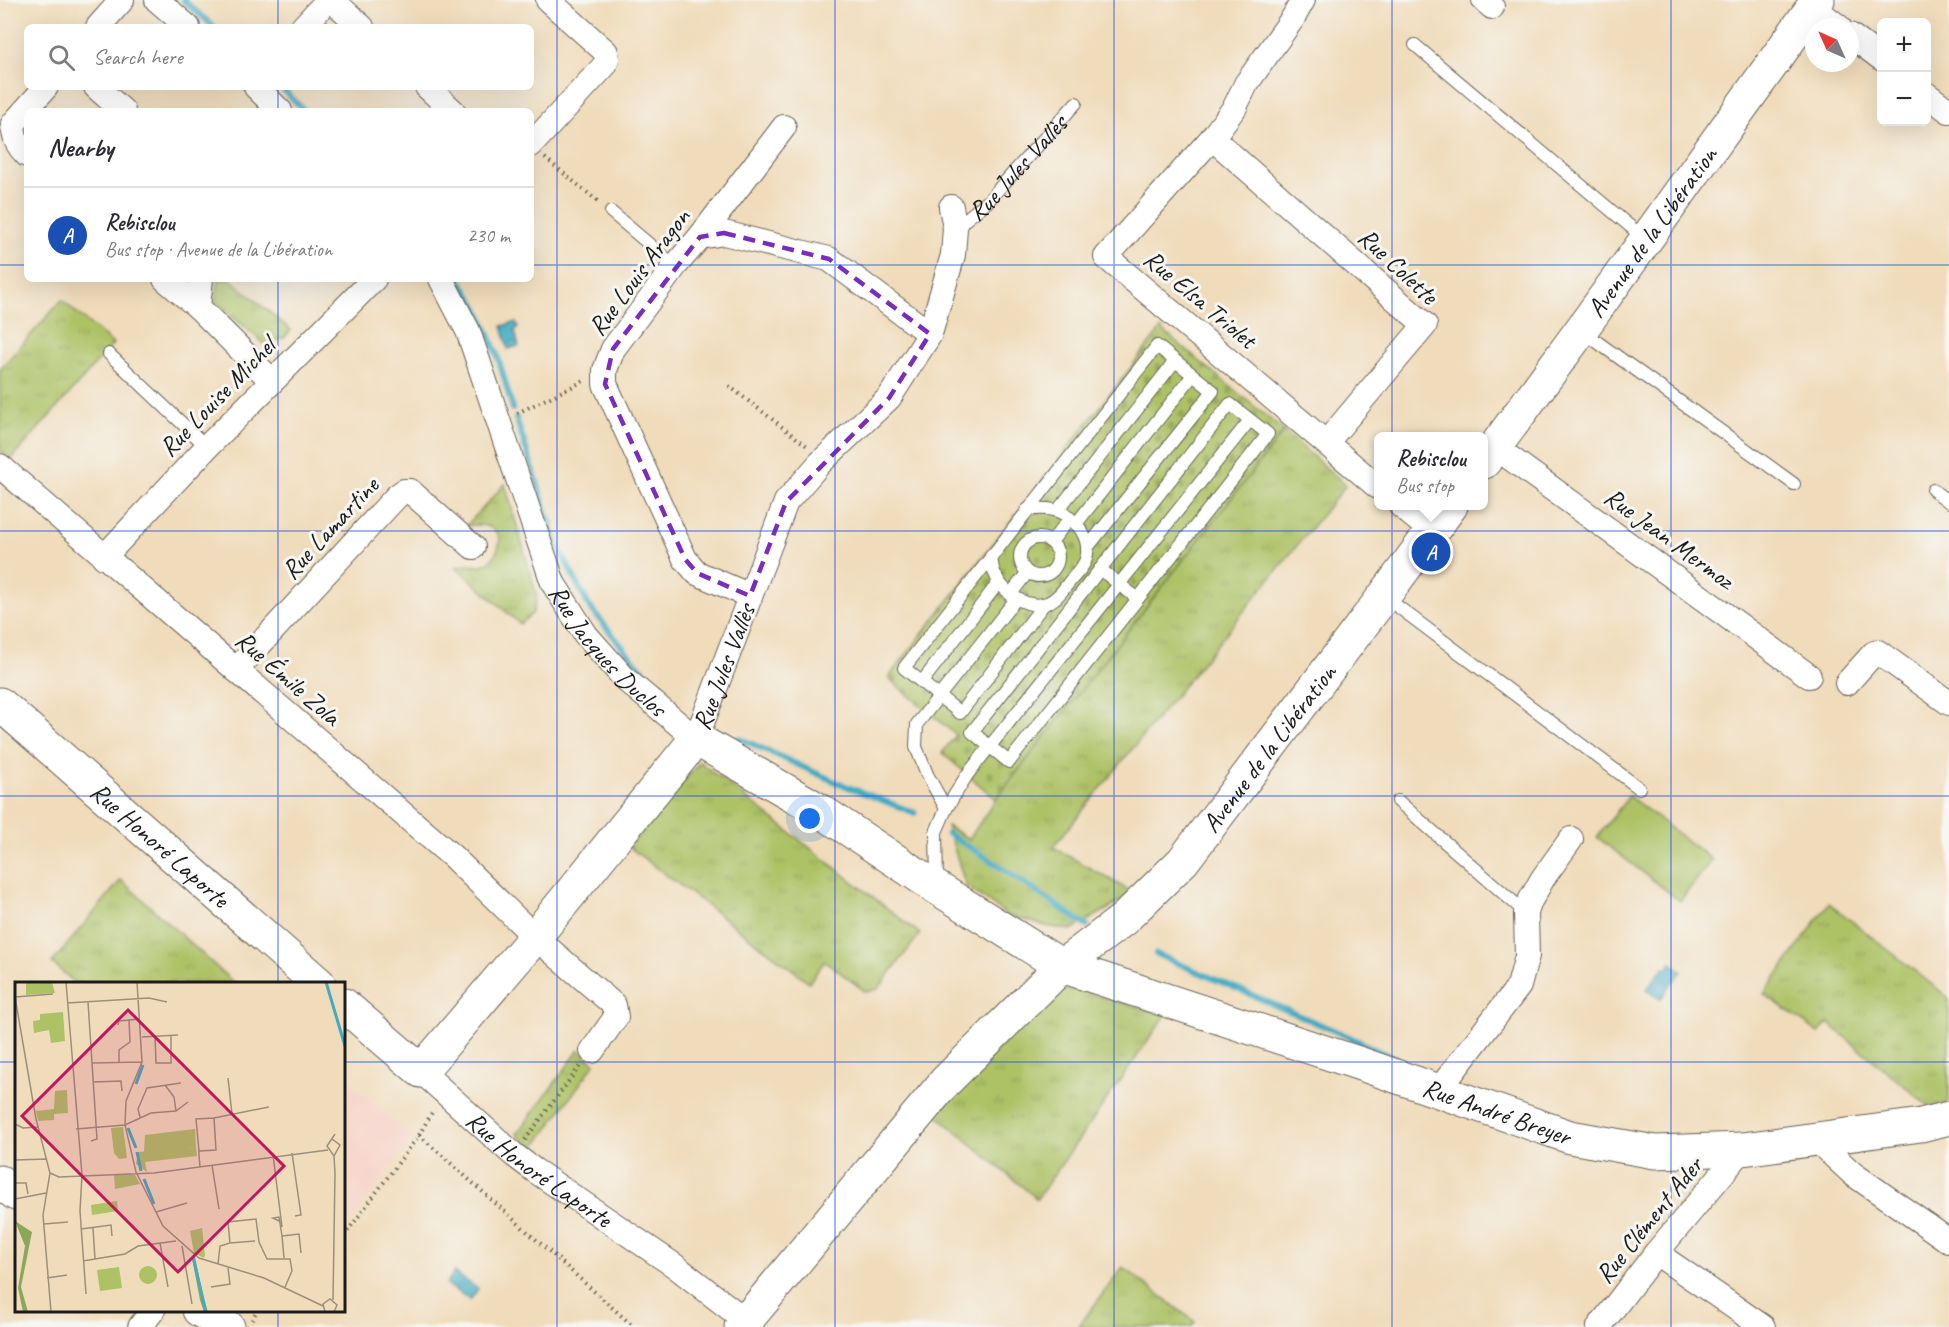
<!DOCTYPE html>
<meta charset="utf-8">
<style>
body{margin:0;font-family:Caveat,sans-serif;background:#f7f7f7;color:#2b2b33}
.controls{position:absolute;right:18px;top:18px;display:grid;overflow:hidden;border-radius:9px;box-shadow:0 6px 24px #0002}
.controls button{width:54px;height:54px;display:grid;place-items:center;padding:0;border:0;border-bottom:2px solid #e1e1e2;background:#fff;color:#2b2b33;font:30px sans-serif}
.compass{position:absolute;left:1805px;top:18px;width:54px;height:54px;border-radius:50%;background:#fff;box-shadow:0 6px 24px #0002;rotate:315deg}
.you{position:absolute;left:810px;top:819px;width:21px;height:21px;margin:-15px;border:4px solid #fff;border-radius:50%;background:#1a73e8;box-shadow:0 0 0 9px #1a73e833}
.badge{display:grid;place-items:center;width:39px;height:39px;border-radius:50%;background:#b5179e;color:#fff;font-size:20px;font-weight:700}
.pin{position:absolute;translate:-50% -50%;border:3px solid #fff;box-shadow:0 2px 6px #0006}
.popup{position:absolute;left:1374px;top:432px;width:114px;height:78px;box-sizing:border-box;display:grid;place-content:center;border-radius:9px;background:#fff;filter:drop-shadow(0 2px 4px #0005);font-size:20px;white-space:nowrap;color:#7c7c81}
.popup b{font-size:22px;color:#2b2b33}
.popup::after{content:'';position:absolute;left:50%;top:100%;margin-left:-12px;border:12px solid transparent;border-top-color:#fff}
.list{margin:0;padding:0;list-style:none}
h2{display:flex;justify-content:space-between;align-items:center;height:78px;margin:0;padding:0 24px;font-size:26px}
h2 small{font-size:20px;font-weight:400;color:#7c7c81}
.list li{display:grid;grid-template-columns:39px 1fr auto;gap:18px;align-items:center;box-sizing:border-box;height:96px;padding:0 24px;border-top:2px solid #e1e1e2}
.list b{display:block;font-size:22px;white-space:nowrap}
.list p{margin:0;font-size:20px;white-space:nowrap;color:#7c7c81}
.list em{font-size:20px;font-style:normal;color:#7c7c81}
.icon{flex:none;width:33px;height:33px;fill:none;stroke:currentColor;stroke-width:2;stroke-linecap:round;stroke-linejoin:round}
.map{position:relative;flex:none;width:1949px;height:1327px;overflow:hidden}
.search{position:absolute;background:#fff;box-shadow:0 6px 24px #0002;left:24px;top:24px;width:510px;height:66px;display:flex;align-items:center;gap:15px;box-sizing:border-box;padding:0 21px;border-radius:9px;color:#7c7c81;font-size:22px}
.panel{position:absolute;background:#fff;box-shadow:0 6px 24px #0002;left:24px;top:108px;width:510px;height:174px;border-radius:9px}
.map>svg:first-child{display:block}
.built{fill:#f7d1c6}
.grass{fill:url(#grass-tufts);stroke:#646e40;stroke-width:1.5}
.cemetery{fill:url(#cemetery-stones);stroke:#646e40;stroke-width:1.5}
.pitch{fill:#adc165;stroke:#646e40;stroke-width:1.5}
.water{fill:url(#water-ripples);stroke:#2f636f;stroke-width:1.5}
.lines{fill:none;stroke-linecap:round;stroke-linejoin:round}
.stream{stroke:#42aac2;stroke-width:6}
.lane-casing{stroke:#665f53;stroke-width:14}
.street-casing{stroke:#665f53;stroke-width:26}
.secondary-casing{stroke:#665f53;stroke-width:35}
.path{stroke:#665f53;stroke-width:4;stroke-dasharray:1.5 4.5;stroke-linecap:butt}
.lane{stroke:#fff;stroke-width:12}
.street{stroke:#fff;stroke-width:24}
.secondary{stroke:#fff;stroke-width:33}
.marked{fill:none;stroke:#7b2cbf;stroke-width:4.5;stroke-dasharray:12 8;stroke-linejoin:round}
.grid{fill:none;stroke:#1d4ed8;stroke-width:1.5;stroke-opacity:0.55}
.labels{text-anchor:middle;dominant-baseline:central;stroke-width:6;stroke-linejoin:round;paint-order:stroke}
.street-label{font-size:26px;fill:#1c1c1c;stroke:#f6f6f2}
.inset-river{fill:none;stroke:#42aac2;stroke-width:3}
.inset-road{fill:none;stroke:#9b8f7b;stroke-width:1.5}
.view{fill:#c2185b;fill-opacity:0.15;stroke:#c2185b;stroke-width:3}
.inset-edge{fill:none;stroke:#1c1c1c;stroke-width:3}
</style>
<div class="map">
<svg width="1949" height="1327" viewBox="0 0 1949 1327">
<defs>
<pattern id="grass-tufts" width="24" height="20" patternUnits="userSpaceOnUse" patternTransform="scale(1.5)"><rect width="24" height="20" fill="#adc165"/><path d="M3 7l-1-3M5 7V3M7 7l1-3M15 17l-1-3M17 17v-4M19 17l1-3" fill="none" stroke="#94a557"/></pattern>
<pattern id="cemetery-stones" width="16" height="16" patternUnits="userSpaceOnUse" patternTransform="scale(1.5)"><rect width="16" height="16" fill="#adc165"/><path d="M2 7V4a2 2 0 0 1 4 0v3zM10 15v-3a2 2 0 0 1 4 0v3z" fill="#94a557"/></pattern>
<pattern id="water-ripples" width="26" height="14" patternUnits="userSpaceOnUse" patternTransform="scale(1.5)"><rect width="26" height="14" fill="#42aac2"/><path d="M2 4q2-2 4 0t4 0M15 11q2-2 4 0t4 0" fill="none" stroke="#368a9d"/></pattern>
</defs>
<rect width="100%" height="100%" fill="#f6f6f2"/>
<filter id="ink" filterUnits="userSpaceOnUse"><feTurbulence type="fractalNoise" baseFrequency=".0167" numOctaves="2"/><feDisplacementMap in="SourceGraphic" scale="12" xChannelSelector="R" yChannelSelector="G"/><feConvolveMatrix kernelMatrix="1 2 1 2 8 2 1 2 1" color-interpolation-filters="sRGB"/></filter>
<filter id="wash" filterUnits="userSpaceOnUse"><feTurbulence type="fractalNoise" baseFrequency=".008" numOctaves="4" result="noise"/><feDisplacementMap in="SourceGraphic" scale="24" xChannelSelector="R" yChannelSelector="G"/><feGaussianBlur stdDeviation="1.35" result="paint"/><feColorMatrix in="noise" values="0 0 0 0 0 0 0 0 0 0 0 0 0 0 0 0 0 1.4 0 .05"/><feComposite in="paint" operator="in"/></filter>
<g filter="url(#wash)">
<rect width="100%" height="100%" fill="#f0dbba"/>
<polygon class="built" points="344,1076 412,1138 345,1229 344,1227"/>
<g class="grass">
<polygon points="219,279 230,279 291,330 284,338 264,344 215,301"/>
<polygon points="62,300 113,344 11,460 0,450 0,369"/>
<polygon points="1284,431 1346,485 1053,847 1132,892 1111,907 1071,930 1046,926 1007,915 966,886 947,826 969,839 996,799"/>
<path d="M 505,484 L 537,596 L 533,613 L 520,624 L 456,567 C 466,563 471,567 481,565 C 493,563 499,550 500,539 C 494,523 480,524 466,526 Z"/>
<polygon points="700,762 920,934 878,989 866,992 825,961 809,982 629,847"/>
<polygon points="121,880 234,983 75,983 52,963"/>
<polygon points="1829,903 1949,998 1949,1102 1931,1108 1828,1023 1819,1033 1764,994"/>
<polygon points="1077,990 1166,1015 1037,1199 934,1113 1056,991"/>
<polygon points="579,1050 595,1063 534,1148 517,1134"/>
<polygon points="1123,1267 1195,1322 1191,1327 1078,1327"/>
</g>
<polygon class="cemetery" points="1161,329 1284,431 996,799 942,753 956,735 888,678"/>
<polygon class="pitch" points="1629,796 1712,860 1680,901 1597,837"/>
<g class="water">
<polygon points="516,322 518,327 515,331 519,346 508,349 502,326"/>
<polygon points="1672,963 1682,971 1660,999 1647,989 1664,967 1667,969"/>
<polygon points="454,1272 478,1289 470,1300 446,1284"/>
</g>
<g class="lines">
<g class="stream">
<polyline points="183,0 214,27"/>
<polyline points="280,87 305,111"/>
<polyline points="459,279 478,308 498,357 513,409"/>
<polyline points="516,418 558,547 589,606 628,654 661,688"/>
<polyline points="739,738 838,783 915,813"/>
<polyline points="948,834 987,858 1087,926"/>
<polyline points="1156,954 1347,1036 1398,1060"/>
</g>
</g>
</g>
<g filter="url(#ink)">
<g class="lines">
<g class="lane-casing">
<g id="lane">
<polyline points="1415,45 1645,239"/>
<polyline points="611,212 675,266"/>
<path id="s1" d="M 955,228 L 987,202 L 1076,103"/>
<polyline points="1582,331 1794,484"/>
<polyline points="109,354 207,447"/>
<polygon points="1230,404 1268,434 1009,762 972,732"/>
<polyline points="1933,490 1949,502"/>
<polyline points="1058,510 1175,361"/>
<polyline points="1076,524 1193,375"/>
<circle cx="1039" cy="557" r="19"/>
<polyline points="1051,542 1070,518"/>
<path d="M 991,556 C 992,562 992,569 995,574 C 1002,592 1027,610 1047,603 C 1057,599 1063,590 1070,581 C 1075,575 1084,567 1086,559 C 1090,545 1084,531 1074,522 C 1060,508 1046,507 1027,510"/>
<polyline points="1100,569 1137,598"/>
<polyline points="1010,595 1027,573"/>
<polyline points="1385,597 1639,788"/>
<polyline points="1016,599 917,724 916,747 927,774 946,809 967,775 1250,420"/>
<polyline points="1044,604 960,713 904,668 1157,346 1213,391 1087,548"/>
<polyline points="922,682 999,582"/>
<polyline points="1398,801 1526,913"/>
<polyline points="937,883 936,832 946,809"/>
</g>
</g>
<g class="street-casing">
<g id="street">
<polyline points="157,0 188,27"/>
<polyline points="332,0 362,27"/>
<polyline points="1484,0 1492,7"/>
<polyline points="1813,7 1839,27"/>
<polyline points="98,27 122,0"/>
<polyline points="303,27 328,0"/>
<polyline points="1850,35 1882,59"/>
<polyline points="96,87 123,111"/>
<polyline points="256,87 280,111"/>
<polyline points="427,87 453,111"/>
<polyline points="1926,94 1949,111"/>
<polyline points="1212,138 1235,107 1246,84 1293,18 1303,0"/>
<polyline points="531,145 605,65 607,59 606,52 548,0"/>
<path d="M 27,155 C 17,145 14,138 13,124 L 46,87"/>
<polyline points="700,237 724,233 829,259 930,334"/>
<polyline points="165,279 198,307"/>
<polyline points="201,279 198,307 272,381"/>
<path id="s2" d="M 441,279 L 468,331 L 553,583 L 586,635 L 626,680 L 696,739 L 786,502 L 820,463 L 889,398 L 930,334 L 953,255 L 955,228 L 951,207"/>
<polyline points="1326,443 1425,325 1212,138 1106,257 1326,443 1378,487"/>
<polyline points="1495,447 1809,676"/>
<polyline points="0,466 453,857 535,937 614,1005 616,1017 592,1051"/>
<polyline points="1401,506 1431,531"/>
<polyline points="104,557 207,447 374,279"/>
<polyline points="750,596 697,573 685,559 605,384 605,370 613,349 675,266 700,237 784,127"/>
<polyline points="236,670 397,496 404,491 410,491 473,547"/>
<polyline points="1847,683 1874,653 1878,652 1949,703"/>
<path id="s3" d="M 421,1071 L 514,1155 L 534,1170 L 675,1266 L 746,1321 L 751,1327"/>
<polyline points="1438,1091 1519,986 1527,956 1526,913 1530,901 1543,878 1571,839"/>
<polyline points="1815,1139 1853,1174 1949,1241"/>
<polyline points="1656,1253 1763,1327"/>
<polyline points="140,1327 153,1310"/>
<polyline points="1599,1327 1656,1253 1743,1149"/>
</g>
</g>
<g class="secondary-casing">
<g id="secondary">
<path id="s4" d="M 1484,462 L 1581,330 L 1818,0"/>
<path id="s5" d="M 0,704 L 319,984"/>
<path id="s6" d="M 344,1005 L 421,1071 L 535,937 L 696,739 L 821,811 L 937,888 L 1062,966 L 1361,1064 L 1570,1137 L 1655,1152 L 1743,1149 L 1921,1125 L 1949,1118"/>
<polyline points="0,1182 16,1194"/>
<polyline points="199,1310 228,1327"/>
<path id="s7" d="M 741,1327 L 945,1082 L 1062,966 L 1124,919 L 1183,861 L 1384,596 L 1451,506"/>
</g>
</g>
<g class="path">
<polyline points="545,158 600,203"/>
<polyline points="729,386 807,446"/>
<polyline points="517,413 586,380"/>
<polyline points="419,1135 434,1109"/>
<polyline points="525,1140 580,1066"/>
<polyline points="344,1236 419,1135 634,1327"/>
<polyline points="252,1320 257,1310"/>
</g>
<use href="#lane" class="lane"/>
<use href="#street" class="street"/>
<use href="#secondary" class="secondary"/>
</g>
</g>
<path class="marked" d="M 724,233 L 829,259 L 930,334 L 889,398 L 786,502 L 750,596 L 697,573 L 685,559 L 605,384 L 613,349 L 700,237 Z"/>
<path class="grid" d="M 278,0 L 278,27M 557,0 L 557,1327M 835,0 L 835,1327M 1114,0 L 1114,1327M 1392,0 L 1392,1327M 1671,0 L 1671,1327M 278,87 L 278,111M 0,265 L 27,265M 531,265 L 1949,265M 278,279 L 278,984M 0,531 L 1949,531M 0,796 L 1949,796M 0,1062 L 16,1062M 344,1062 L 1949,1062M 278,1310 L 278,1327"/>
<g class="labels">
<g class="street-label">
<text stroke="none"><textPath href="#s1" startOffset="87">Rue Jules Vallès</textPath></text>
<text stroke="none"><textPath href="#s4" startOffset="285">Avenue de la Libération</textPath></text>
<text transform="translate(1398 266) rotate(43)">Rue Colette</text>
<text transform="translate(639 272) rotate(-53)">Rue Louis Aragon</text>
<text transform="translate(1200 299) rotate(40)">Rue Elsa Triolet</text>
<text transform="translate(217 397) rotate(-46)">Rue Louise Michel</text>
<text transform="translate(330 528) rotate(-47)">Rue Lamartine</text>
<text transform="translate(1669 538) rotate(36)">Rue Jean Mermoz</text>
<text stroke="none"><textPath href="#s2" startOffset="412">Rue Jacques Duclos</textPath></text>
<text stroke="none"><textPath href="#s2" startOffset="615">Rue Jules Vallès</textPath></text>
<text transform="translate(288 678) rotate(41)">Rue Émile Zola</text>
<text stroke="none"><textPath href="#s7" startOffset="786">Avenue de la Libération</textPath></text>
<text stroke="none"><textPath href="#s5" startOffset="213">Rue Honoré Laporte</textPath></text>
<text stroke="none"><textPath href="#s6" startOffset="1422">Rue André Breyer</textPath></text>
<text stroke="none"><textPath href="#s3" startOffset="154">Rue Honoré Laporte</textPath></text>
<text transform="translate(1649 1220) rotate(-51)">Rue Clément Ader</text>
</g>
</g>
<g transform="translate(15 982)">
<rect width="330" height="330" fill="#f0dbba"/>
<path d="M 37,0 L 40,11 L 11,13 L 11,1 ZM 48,30 L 50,59 L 36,61 L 34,48 L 19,51 L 18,39 L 25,38 L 25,32 ZM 52,108 L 53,131 L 39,132 L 39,138 L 23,139 L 21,129 L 39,127 L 40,109 ZM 108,145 L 112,176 L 104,177 L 99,171 L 96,146 ZM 181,165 L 182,174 L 130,180 L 132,190 L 121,182 L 123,170 ZM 99,192 L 120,193 L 125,202 L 100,207 ZM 102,219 L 103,229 L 77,233 L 76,223 ZM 187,246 L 190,273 L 189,276 L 179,271 L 175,249 ZM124 293a9 9 0 1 1 18 0a9 9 0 1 1-18 0ZM 104,285 L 107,306 L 85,309 L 82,288 Z" fill="#adc165"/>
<path d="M 0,239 L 17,250 L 6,305 L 13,330 L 8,330 L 3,306 L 10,264 ZM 180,275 L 189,318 L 193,330 L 189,330 L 185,318 L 177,276 Z" fill="#8aa75a"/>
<path d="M 180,147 L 181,165 L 129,171 L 130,153 Z" fill="#adc165"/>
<path class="inset-river" d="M 311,0 L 330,64M 121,102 L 128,83M 113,146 L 121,166M 122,170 L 126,189M 129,197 L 139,222M 178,275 L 191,330"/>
<path class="inset-road" d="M 51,0 L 67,193 L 65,229 L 71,312M 122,0 L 127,80 L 111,119 L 110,143 L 121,190 L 148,244 L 184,276 L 249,296 L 308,324M 0,15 L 21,137 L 35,191 L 28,233 L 36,330M 0,15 L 38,12M 73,20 L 82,157 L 76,159M 52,21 L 134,16 L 152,20M 103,43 L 104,39 L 125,37M 140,54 L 141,81 L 156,81 L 156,53M 127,55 L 163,53M 104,80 L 104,68 L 115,60 L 114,38M 77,81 L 127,80M 213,96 L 217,132M 78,100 L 106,99 L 107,109M 150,103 L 159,115 L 161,129M 125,135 L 123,127 L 132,106 L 166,101M 199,136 L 254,125M 0,142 L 8,146 L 23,145M 61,147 L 110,143 L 136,131 L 161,129 L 173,120M 317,157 L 325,163 L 319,174M 184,169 L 201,168 L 199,136 L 181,137 L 184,169 L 184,173 L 185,185M 277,171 L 286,233 L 280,234M 258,173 L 267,245M 0,178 L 32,177M 197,183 L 204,227M 35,191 L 44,195 L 139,191 L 313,168M 0,201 L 11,201 L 13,212M 0,217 L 31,211M 141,230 L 172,221M 264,239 L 258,236 L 264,235 L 267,254 L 269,276M 29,242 L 53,240M 78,246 L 80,277M 66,247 L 96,243 L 97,254M 267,254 L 284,252 L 286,271M 145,261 L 153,305M 215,261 L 240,259M 167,264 L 177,322M 68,279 L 110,272 L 123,264 L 161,259M 203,282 L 205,264 L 215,261 L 213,240 L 241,237 L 244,260 L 252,277 L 275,277 L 277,289 L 270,305M 32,296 L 52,293M 196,305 L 215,302 L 213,286M 318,318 L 320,191 L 319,174 L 312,164 L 320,152M 310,330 L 308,322 L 315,317 L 322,323 L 319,330"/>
<path class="view" d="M 113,28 L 269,184 L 163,290 L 7,134 Z"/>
<rect width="330" height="330" class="inset-edge"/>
</g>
</svg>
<div class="controls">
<button>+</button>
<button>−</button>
</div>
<svg class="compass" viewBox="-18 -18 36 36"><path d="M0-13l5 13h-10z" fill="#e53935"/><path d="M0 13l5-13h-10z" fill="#7c7c81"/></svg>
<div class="you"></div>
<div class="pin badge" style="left:1431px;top:552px;background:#1a4fb4">A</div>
<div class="popup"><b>Rebisclou</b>Bus stop</div>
<div class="search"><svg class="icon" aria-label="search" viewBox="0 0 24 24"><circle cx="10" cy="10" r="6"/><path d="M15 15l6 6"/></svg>Search here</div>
<section class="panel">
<h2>Nearby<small></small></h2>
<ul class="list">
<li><span class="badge" style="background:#1a4fb4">A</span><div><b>Rebisclou</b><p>Bus stop · Avenue de la Libération</p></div><em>230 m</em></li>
</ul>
</section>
</div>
